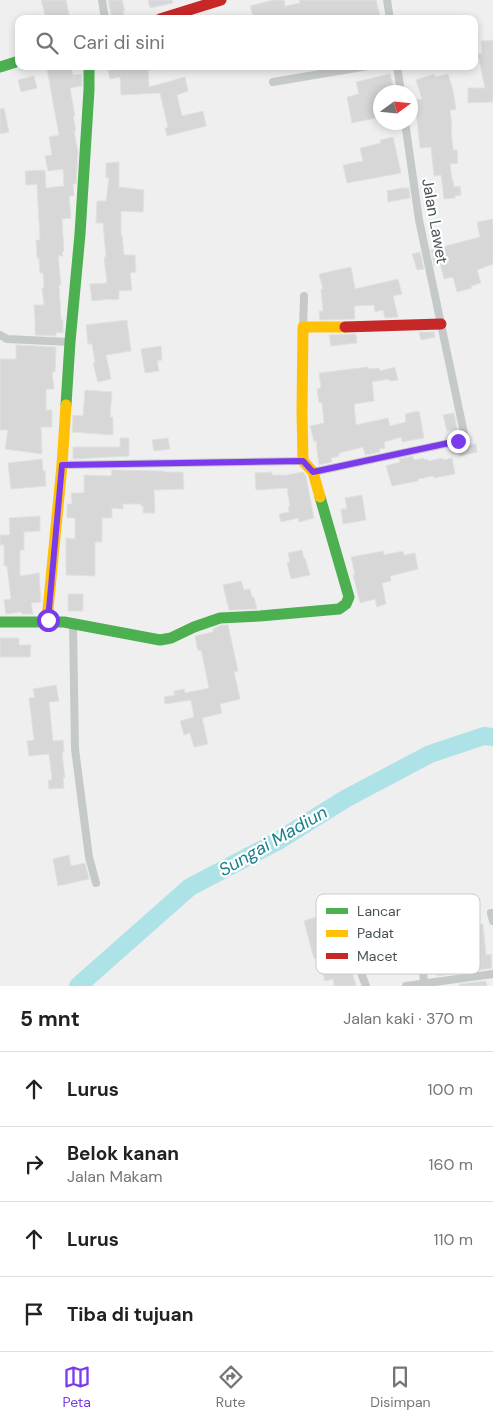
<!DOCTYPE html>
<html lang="id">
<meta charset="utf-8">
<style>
body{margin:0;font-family:"DM Sans",sans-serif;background:#f2f2f2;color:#202124}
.compass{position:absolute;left:373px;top:85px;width:45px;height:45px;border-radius:50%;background:#fff;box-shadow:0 2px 8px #0003;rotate:75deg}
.stop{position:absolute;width:15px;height:15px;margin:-11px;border:4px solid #7c3aed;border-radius:50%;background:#fff}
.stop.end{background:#7c3aed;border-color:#fff;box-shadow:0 1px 5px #0008}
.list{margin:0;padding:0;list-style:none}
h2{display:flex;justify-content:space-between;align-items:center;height:65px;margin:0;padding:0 20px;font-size:21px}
h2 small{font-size:16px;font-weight:400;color:#757577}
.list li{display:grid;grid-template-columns:32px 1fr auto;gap:15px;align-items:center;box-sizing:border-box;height:75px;padding:0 20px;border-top:1px solid #e0e0e0}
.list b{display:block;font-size:19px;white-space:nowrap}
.list p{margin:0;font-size:16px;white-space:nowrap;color:#757577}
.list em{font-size:16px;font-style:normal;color:#757577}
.icon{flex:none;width:28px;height:28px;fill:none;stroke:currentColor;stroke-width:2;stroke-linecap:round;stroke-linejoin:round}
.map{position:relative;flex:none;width:493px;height:986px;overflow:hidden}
.search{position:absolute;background:#fff;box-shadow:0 2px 8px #0003;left:15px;right:15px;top:15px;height:55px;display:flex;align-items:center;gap:12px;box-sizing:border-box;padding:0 18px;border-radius:10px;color:#757577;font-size:19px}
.sheet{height:365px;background:#fff}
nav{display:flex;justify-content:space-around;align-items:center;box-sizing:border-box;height:70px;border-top:1px solid #e0e0e0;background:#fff;font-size:14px;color:#757577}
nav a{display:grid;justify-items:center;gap:2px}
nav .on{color:#7c3aed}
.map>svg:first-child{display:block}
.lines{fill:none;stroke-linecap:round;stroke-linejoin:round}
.river{stroke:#ade2e6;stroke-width:18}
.building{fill:#d7d7d8;stroke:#e0e1e1}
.street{stroke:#c6c9ca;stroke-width:8}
.fast{stroke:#4caf50;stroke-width:11}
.slow{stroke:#ffc107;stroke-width:11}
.jam{stroke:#c62828;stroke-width:11}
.route{stroke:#7c3aed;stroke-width:6}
.labels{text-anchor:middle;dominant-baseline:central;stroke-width:4.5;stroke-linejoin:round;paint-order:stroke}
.street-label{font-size:16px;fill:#485359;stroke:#fff}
.water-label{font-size:18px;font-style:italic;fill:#19828b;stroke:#fff}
.key{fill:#fff;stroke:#c8cbcd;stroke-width:1}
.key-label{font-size:14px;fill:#485359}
</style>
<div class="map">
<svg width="493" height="986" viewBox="0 0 493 986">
<rect width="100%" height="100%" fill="#efefef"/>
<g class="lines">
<polyline class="river" points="78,986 190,887 278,841 345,799 430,754 484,736 493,737"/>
</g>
<g class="building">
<polygon points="41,0 66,0 70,19 46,19"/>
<polygon points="108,0 122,0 125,11 123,11 124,19 112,19"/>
<polygon points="148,0 172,0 173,3 150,8"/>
<polygon points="274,0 284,0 285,6 300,3 299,0 376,0 381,19 254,19 250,6"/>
<polygon points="493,40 493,102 468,103 468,88 485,88 478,54 482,54 481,41"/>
<polygon points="59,66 71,66 73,75 82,74 82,86 70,88 75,116 73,116 76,131 74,131 78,152 76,184 73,184 74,196 69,196 71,218 62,219 64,251 62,252 63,256 58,256 61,285 59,285 61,319 63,320 63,333 56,332 56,336 35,335 35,318 34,305 44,305 42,288 44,288 43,273 40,273 39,258 37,258 36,240 40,240 37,184 26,185 25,171 45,170 46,188 64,186 63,169 48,171 45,156 52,155 49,137 59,135 47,69"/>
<polygon points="107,66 148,66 149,87 185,77 188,91 177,95 182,116 203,111 206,126 167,136 165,128 168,127 160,93 121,95 120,77 110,79"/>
<polygon points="390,74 395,92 380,92 380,117 352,123 347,97 359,94 356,82"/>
<polygon points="434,74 435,77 448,74 453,90 456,109 450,110 452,127 451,128 453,150 457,150 458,163 450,164 452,180 453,180 454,187 460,186 461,195 455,196 455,198 444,199 441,175 434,176 431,147 420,148 415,100 422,99 416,80"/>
<polygon points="34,76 37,88 21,92 18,80"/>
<polygon points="4,108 9,132 0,134 0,109"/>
<polygon points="393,137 401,173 347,183 343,165 363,161 360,148 381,143 380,140"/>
<polygon points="119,162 119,187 144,190 143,212 121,211 121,235 122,235 124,255 135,255 136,272 130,273 132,290 119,291 119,299 112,300 111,299 92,301 90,284 107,283 104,257 106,257 103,223 96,223 97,201 106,201 109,178 106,178 106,163"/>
<polygon points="402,188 409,188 410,198 388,202 387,191"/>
<polygon points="493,219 493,264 477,270 481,283 471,286 472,288 457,292 453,277 444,279 440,264 434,266 431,250 480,237 477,222"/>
<polygon points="420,252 424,269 417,270 412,254"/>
<polygon points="351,267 355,289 398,279 402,294 393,296 398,317 385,318 383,310 375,312 374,305 354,306 355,319 320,320 319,311 323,311 321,289 323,289 319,274"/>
<polygon points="127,320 131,351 106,355 111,379 98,382 93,363 95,363 92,344 88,344 86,325"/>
<polygon points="419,332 434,332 435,337 421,340"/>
<polygon points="356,334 357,343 331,346 329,335"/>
<polygon points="16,345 56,347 55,372 52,372 54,389 46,389 46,410 52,410 52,427 41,427 42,454 5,449 8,430 0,430 0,359 16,359"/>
<polygon points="161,346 162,360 157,361 159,371 145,373 141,349"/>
<polygon points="368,367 368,369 379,368 380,371 395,367 398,380 389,381 389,379 372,382 374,401 354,404 356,425 388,418 390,426 406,422 405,414 419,411 424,438 402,442 401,437 384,442 385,448 379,449 380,452 365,455 363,447 339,453 339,456 331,458 332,462 319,465 316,441 314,441 310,426 324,423 322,402 319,403 317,389 321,388 319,373"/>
<polygon points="85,390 112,392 110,417 113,417 113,435 72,432 73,415 83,416"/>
<polygon points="454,413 457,429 447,431 443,415"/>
<polygon points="120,438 129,438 129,456 73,459 73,447 120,447"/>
<polygon points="168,438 170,449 154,451 152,440"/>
<polygon points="476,444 477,452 460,456 458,448"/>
<polygon points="413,456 414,460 424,458 424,460 428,459 428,461 443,458 443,460 452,458 455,474 434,478 433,476 418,479 418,481 392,486 386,466 400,462 399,459"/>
<polygon points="42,459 43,471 45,471 46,486 11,489 8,463"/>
<polygon points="112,470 164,471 164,472 183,472 184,489 154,490 155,513 143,513 143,506 141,506 141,504 123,504 123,509 112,508 112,518 102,518 102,542 95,542 95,576 66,575 66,538 75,539 75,518 67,518 67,504 72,504 71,493 84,493 84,475 111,476"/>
<polygon points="272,472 272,475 287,475 303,472 306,476 314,518 299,522 298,518 281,522 279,514 289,512 288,507 290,507 287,488 256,490 255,473"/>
<polygon points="362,495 366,520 343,524 341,509 347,509 345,498"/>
<polygon points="40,516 40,531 24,532 24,550 20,550 20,576 39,573 41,602 31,603 33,614 22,614 21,612 6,614 4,600 11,599 7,566 4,566 4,545 0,545 0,535 10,535 9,518"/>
<polygon points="302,550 304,559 305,558 310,575 291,579 287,563 290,562 288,553"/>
<polygon points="383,551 384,555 403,551 404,555 415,553 418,569 390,576 391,581 382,583 386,604 377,607 375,599 360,603 353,575 355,575 351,557"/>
<polygon points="241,581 244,590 250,589 252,597 254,597 257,609 229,610 223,585"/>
<rect x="68" y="594" width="15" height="17"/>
<polygon points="221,625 228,625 238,671 234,672 240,699 220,704 222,713 202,718 208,744 194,747 190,733 184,735 180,721 194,717 191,700 165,704 164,697 175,695 174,691 184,689 185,693 209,688 201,650 198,651 195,636 213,632 213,629"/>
<polygon points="0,638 19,638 19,645 31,645 30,657 0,657"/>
<polygon points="56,685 59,701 49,702 53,741 63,740 64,752 62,752 65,778 63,778 64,788 49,789 48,780 52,780 49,754 29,756 27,741 34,740 29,698 35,697 33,689"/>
<polygon points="69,855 71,866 85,863 89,879 58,886 53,859"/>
<polygon points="442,902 445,919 440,920 444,950 460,948 459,926 483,924 486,955 491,954 492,968 437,976 435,963 428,964 425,905"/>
<polygon points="322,915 324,922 335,919 340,934 344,951 346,950 356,986 334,986 333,979 325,981 323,973 320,974 316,958 314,959 304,921"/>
<polygon points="486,981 487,986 460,986 459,984"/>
</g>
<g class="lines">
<g class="street">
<polyline points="102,0 105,19"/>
<polyline points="387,0 390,19"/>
<polyline points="397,66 401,92"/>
<polyline points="273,82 368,66"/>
<polyline points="303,327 304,296"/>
<polyline points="0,335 7,339 70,342"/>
<polyline points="62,465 303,461"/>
<polyline points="313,472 459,441 462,439 464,433 419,220 405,122"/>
<polyline points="73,623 75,749 89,857 96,883"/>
<polyline points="419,905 424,984"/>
<polyline points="491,913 493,921"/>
<polyline points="340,917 366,986"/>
<polyline points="406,986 493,974"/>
</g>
<g class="fast">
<polyline points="0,67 19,61"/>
<polyline points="66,405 70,342 80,234 89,90 89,66"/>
<polyline points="0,622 64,622 160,640 171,638 194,627 220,618 260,616 339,609 346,604 349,597 320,497"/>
</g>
<g class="slow">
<polyline points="320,497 313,472 303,461 302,412 303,327 345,327"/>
<polyline points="47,620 62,465 66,405"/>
</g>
<g class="jam">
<polyline points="160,19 221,0"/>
<polyline points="345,327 441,324"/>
</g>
</g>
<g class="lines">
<polyline class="route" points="48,620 62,465 303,461 313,472 458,441"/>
</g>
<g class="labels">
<g class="street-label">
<text transform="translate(435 221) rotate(80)">Jalan Lawet</text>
</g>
<g class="water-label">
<text transform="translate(273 841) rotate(-30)">Sungai Madiun</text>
</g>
</g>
<rect x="316" y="894" width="164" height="80" rx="8" class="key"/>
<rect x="326" y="908" width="22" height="6" fill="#4caf50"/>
<rect x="326" y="930" width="22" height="7" fill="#ffc107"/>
<rect x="326" y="953" width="22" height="6" fill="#c62828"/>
<g class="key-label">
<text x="357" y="916">Lancar</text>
<text x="357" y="938">Padat</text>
<text x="357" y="961">Macet</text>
</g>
</svg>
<svg class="compass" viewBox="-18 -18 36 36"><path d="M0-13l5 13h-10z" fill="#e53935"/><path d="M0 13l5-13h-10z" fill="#757577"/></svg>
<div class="stop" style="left:48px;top:620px"></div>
<div class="stop end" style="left:458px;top:441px"></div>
<div class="search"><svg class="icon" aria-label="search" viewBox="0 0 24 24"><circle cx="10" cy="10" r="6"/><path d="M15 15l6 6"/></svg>Cari di sini</div>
</div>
<section class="sheet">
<h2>5 mnt<small>Jalan kaki · 370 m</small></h2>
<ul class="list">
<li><svg class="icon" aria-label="ahead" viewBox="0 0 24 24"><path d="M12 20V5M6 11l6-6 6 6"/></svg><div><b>Lurus</b></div><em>100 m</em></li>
<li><svg class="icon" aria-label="right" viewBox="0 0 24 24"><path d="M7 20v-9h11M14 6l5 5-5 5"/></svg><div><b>Belok kanan</b><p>Jalan Makam</p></div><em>160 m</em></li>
<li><svg class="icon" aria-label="ahead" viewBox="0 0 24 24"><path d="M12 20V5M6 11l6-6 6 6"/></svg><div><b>Lurus</b></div><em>110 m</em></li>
<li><svg class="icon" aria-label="arrive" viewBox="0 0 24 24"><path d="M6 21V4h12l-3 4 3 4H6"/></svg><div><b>Tiba di tujuan</b></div></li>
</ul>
</section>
<nav>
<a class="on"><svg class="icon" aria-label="map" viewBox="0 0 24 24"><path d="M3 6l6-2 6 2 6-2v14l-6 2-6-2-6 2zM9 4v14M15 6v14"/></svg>Peta</a>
<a><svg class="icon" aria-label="directions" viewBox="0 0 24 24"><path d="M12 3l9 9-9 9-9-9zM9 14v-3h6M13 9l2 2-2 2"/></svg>Rute</a>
<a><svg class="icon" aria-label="saved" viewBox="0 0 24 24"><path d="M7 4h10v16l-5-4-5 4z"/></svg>Disimpan</a>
</nav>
